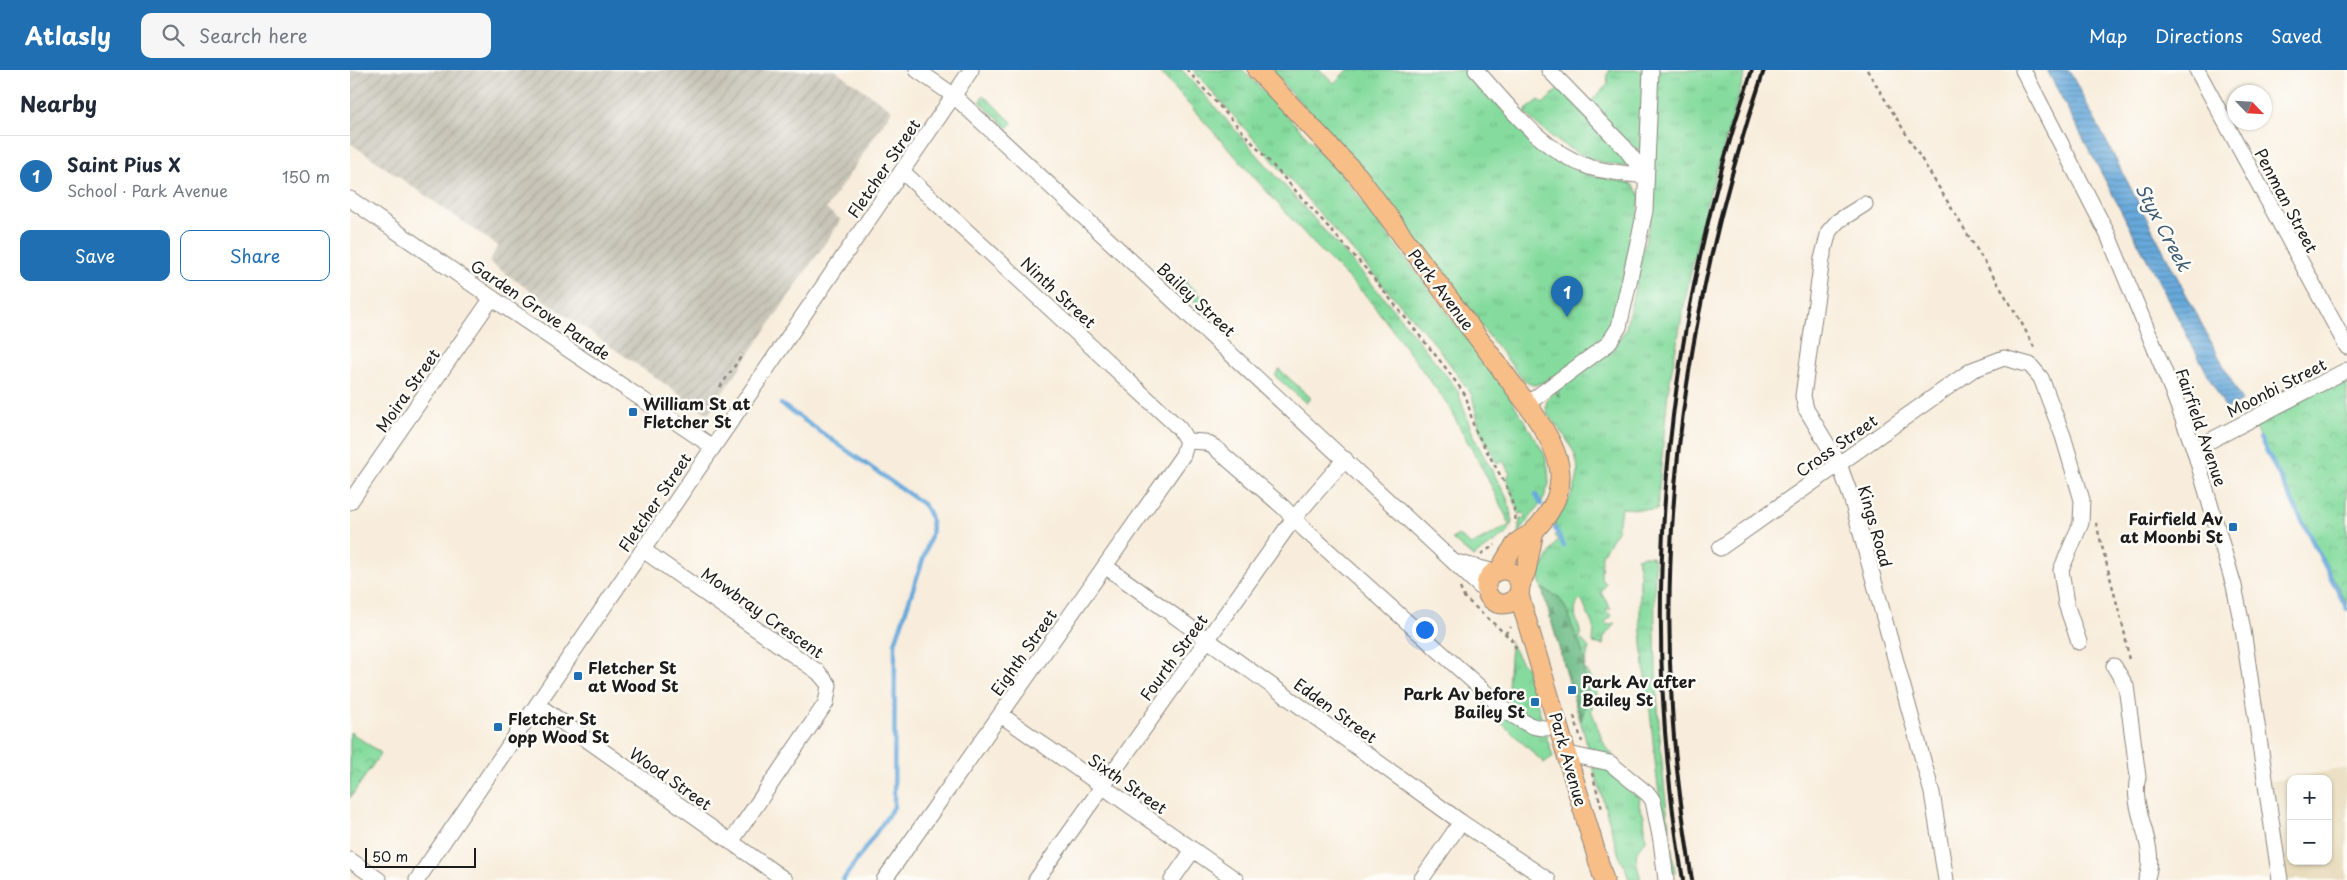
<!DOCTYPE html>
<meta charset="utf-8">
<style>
body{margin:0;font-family:"Playpen Sans",sans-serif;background:#f6f6f7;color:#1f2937}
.controls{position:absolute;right:15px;bottom:15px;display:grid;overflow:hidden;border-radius:10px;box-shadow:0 1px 4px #0004}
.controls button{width:45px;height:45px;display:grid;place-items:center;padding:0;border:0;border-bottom:1px solid #e0e1e3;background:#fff;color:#1f2937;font:25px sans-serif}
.compass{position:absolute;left:1877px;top:15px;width:45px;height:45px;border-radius:50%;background:#fff;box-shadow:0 1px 4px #0004;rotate:115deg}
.scale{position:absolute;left:15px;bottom:12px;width:111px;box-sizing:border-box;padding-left:5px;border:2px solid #1c1c1c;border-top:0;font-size:14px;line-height:18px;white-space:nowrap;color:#1c1c1c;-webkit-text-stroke:4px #fdfcf7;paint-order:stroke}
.you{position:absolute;left:1074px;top:559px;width:18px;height:18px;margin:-12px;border:4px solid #fff;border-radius:50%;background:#1a73e8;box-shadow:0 0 0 8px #1a73e833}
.badge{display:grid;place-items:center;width:32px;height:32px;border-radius:50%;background:#1f6fb2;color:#fff;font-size:16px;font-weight:700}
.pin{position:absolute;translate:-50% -41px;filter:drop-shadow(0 1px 2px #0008)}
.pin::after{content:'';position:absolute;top:26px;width:18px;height:15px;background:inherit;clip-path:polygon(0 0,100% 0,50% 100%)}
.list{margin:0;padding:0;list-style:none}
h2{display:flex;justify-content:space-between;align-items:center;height:65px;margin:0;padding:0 20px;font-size:21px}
h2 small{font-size:16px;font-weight:400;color:#747a83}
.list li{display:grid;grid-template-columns:32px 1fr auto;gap:15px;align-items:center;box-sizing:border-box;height:80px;padding:0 20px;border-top:1px solid #e0e1e3}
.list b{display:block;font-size:19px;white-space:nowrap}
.list p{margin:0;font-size:16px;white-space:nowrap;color:#747a83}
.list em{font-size:16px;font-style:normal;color:#747a83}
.actions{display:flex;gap:10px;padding:15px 20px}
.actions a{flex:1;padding:11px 0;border:1px solid #1f6fb2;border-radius:10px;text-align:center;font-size:18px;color:#1f6fb2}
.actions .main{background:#1f6fb2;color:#fff}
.icon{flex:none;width:28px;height:28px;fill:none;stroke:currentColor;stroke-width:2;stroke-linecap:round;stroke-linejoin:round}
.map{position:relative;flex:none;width:1997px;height:810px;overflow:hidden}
header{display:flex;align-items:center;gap:30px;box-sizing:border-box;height:70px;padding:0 25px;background:#1f6fb2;color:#fff}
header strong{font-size:24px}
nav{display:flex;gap:28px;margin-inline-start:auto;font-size:18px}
.search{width:350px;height:45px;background:#f6f6f7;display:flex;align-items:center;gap:12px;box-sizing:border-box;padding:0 18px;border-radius:10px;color:#747a83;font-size:19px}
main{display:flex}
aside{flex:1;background:#fff}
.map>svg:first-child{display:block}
.built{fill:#e7daba;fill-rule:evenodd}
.industrial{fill:url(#industrial-furrows)}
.grass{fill:url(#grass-tufts);stroke:#507c5d}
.forest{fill:url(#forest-firs);stroke:#446c50}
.park{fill:url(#park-crowns);stroke:#507c5d}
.water{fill:url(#water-rules);stroke:#42627c}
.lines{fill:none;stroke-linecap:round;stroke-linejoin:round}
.stream{stroke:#67a9db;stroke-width:4.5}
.minor-casing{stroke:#8a847c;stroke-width:17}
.major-casing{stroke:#8a847c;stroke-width:21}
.path{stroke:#8a847c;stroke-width:2.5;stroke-dasharray:4 4;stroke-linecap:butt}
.minor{stroke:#fff;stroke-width:15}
.major{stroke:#f7be88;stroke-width:19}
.rail{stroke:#1c1c1c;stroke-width:4}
.poi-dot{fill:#1f6fb2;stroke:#fdfcf7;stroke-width:2}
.labels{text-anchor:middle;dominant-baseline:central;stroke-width:5;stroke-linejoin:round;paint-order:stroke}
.street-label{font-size:16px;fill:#1c1c1c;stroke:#fdfcf7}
.poi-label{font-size:16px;font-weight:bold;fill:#1c1c1c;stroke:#fdfcf7;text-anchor:start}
.water-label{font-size:18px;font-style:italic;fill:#3e5b72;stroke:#fdfcf7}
</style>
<header>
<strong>Atlasly</strong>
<div class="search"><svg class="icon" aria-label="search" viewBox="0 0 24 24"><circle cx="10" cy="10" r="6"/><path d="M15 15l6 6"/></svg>Search here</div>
<nav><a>Map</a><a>Directions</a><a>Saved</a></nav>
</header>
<main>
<aside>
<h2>Nearby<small></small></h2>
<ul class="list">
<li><span class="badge">1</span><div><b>Saint Pius X</b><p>School · Park Avenue</p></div><em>150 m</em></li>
</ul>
<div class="actions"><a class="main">Save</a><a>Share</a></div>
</aside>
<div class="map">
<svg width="1997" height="810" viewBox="0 0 1997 810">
<defs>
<pattern id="industrial-furrows" width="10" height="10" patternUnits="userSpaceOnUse" patternTransform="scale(1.25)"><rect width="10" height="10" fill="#c8c4b8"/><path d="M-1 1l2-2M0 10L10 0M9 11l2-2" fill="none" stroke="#aba89e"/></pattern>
<pattern id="grass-tufts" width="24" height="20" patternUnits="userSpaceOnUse" patternTransform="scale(1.25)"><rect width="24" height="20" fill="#85db9e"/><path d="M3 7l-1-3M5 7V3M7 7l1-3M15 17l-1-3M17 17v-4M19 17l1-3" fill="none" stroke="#72bb88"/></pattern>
<pattern id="forest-firs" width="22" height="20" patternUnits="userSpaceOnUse" patternTransform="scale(1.25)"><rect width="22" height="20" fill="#6cbb85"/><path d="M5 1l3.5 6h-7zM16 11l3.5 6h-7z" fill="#58976c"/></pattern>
<pattern id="park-crowns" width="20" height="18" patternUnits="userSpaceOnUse" patternTransform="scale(1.25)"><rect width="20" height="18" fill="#85db9e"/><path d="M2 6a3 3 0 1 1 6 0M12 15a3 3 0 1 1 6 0" fill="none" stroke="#72bb88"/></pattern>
<pattern id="water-rules" width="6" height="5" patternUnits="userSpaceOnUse" patternTransform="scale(1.25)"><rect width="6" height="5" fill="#67a9db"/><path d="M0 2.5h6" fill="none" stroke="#5489b1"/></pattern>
</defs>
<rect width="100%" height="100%" fill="#fdfcf7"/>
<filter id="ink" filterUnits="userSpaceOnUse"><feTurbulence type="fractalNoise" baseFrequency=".02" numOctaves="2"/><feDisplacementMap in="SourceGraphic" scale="10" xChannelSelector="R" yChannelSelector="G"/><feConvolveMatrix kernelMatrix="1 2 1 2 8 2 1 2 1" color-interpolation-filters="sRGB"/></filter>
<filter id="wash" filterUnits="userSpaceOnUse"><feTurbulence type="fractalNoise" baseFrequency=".0096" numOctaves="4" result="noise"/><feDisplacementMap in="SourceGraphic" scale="20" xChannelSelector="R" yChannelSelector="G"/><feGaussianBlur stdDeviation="1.12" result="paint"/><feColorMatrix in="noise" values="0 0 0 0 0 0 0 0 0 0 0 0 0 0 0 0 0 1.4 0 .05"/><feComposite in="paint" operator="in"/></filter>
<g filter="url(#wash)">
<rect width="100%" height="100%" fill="#f8eddc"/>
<path class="built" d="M 1997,698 L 1997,810 L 1930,810 L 1917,712 ZM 1941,709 L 1978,709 L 1978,791 L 1941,791 Z"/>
<polygon class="industrial" points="0,0 485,0 542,40 476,139 491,150 358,344 139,192 148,176 0,73"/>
<g class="grass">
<polygon points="808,0 832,0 1036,230 1107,319 1124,368 1157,428 1163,452 1156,464 1123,487 1102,469 1108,465 1121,475 1160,455 1137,407 1096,332 1038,254 1017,227 964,174"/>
<polygon points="843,0 893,0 986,97 1154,318 1194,383 1198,398 1199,414 1193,430 1168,464 1170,449 1175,448 1174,443 1169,444 1156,407 1160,404 1153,391 1147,394 1130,360 1122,325 1086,275"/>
<path d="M 919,0 L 970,0 L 984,13 L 997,0 L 1115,0 L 1191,80 L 1235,104 L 1282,114 L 1290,125 L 1288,144 L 1262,257 C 1250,272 1203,312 1185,315 C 1181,315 1178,313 1174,311 L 996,83 L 972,54 Z"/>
<polygon points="1260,0 1298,0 1291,77 1288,81 1284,80 1239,33 1258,14 1257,5"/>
<path d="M 1305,0 L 1396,0 L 1351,154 L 1335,230 L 1318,321 L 1307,440 L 1271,438 L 1268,459 L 1252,484 L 1251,509 L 1256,513 L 1251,523 L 1261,539 L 1256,539 L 1256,541 L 1262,546 L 1255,552 L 1257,555 L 1265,553 L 1254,567 L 1253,575 L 1243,573 L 1244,558 L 1232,531 L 1229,530 C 1219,547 1232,553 1230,568 L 1239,578 L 1234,598 L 1243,611 L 1246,624 L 1241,640 L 1255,676 L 1263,685 L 1261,687 L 1239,681 L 1188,505 L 1208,469 L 1204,466 L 1207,461 L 1204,453 C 1231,413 1239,396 1207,356 C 1202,350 1196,345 1196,336 C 1196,329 1201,326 1205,320 L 1209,328 L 1208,319 L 1263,280 L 1276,258 L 1302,141 Z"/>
<path d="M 1209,18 L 1274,85 L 1279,96 C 1273,97 1266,95 1260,94 C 1226,88 1200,67 1176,44 L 1176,40 L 1189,30 L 1193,34 Z"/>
<polygon points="633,25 663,53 658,58 630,32"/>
<polygon points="831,208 863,237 858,243 825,214"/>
<polygon points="929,299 961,328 956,333 925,306"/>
<path d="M 1293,486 L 1302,486 L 1305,494 C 1303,598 1310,700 1325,803 L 1320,804 L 1306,701 L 1298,621 L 1295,608 L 1290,550 L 1290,502 L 1287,488 Z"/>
<path d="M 1157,569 C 1165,577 1166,589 1176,596 L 1193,653 L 1174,645 L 1157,632 L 1161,574 Z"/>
<polygon points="1147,641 1196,665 1203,687 1194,693 1143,645"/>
<path d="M 1243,696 L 1259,699 L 1284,725 L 1290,727 L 1289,736 L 1294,746 L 1296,771 C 1281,781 1287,795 1291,810 L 1279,810 L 1274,793 L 1271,792 Z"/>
</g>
<polygon class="forest" points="1192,519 1209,527 1219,544 1221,554 1230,574 1234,590 1234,610 1239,623 1231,651"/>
<g class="park">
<polygon points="1997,300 1997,534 1901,350"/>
<polygon points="0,662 31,683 0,728"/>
</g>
<polygon class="water" points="1697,0 1719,0 1892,331 1876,339"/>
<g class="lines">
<g class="stream">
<path d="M 431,334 L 573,434 C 581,443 583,454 581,465 L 545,573 L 544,737 L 493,810"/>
<polyline points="1910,368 1997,539"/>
<polyline points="1186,425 1191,434"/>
<polyline points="1205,458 1214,476"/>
</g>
</g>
</g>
<g filter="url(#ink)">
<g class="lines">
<g class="minor-casing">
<g id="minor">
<polyline points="567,0 603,25 1137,523"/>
<path d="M 1126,0 C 1158,35 1191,81 1239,97 C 1257,102 1277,104 1296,106"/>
<polyline points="1199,0 1275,78 1296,106"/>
<polyline points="1673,0 1758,165 1822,320 1844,379 1884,516 1893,560 1930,810"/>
<polyline points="1847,0 1997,277"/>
<polyline points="553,102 829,358 837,371"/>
<polyline points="0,129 142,228 363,377"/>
<polyline points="1515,134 1488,151 1479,161 1472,189 1453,326 1456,339 1489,394 1501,427 1582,723 1596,810"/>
<polyline points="1177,334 1258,274 1269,257 1295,141 1301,0"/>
<path d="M 837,371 L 855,372 L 864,377 L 933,437 L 954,459 L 1156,641 C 1177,654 1185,662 1209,656"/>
<polyline points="1844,379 1997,300"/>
<polyline points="0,432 142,228"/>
<polyline points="1370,478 1622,300 1654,288 1680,295 1691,308 1713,366 1732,430 1731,453 1711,500 1716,534 1729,572"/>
<polyline points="293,480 468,602 479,615 476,633 381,772"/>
<polyline points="1110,493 1145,502"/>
<polyline points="755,496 1111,752 1198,810"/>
<path d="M 1764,596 L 1776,616 L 1788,707 C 1779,741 1810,776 1796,810"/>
<polyline points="188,635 435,810"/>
<polyline points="651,645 886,810"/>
<polyline points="1218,684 1260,693 1299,725 1303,731 1311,771 1316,810"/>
<polyline points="0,790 29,810"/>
<polyline points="67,810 621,0"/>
<polyline points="534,810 833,385 837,371"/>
<polyline points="686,810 944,448 995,389"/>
<polyline points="822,810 843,780"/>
<polyline points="1071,810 1111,752"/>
</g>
</g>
<g class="major-casing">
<g id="major">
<path d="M 907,0 L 1008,106 L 1177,334 C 1208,379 1229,413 1185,460 C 1181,465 1174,467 1169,471 C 1161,479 1155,490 1150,500"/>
<circle cx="1153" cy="517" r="17"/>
<polyline points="1171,513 1176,501 1184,461"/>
<polyline points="1169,525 1254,810"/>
</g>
</g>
<g class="path">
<polyline points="837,0 1016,199 1095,297 1116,326 1124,358 1159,421 1165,443 1166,454"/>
<polyline points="1517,0 1670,250 1686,281"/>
<polyline points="370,317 393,284"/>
<polyline points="1746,453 1775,565 1779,591"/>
<polyline points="1131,484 1145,475"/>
<polyline points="1110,518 1114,527 1161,569 1167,580"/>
<polyline points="1155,564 1161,557"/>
<polyline points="1224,646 1232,672"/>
<polyline points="1242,703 1252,739"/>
</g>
<use href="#minor" class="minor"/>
<use href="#major" class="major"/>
<g class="rail">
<path d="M 1333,810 C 1287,540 1314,259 1402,0"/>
<path d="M 1342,810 C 1333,753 1325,696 1322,638 C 1309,419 1344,207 1414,0"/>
</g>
</g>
</g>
<g class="poi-dot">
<rect x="278" y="337" width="10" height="10" rx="2.5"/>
<rect x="1878" y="452" width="10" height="10" rx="2.5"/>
<rect x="223" y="601" width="10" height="10" rx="2.5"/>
<rect x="1217" y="615" width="10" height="10" rx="2.5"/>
<rect x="1180" y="627" width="10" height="10" rx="2.5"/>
<rect x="143" y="652" width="10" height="10" rx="2.5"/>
</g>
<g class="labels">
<g class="street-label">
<text transform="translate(533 98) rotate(-56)">Fletcher Street</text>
<text transform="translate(1937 130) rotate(62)">Penman Street</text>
<text transform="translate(1092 219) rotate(53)">Park Avenue</text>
<text transform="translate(709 222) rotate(43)">Ninth Street</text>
<text transform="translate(847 229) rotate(43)">Bailey Street</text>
<text transform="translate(191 239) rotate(34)">Garden Grove Parade</text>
<text transform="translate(1926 317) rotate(-27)">Moonbi Street</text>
<text transform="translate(57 320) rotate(-55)">Moira Street</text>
<text transform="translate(1852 357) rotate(71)">Fairfield Avenue</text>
<text transform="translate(1486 375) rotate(-35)">Cross Street</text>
<text transform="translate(304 432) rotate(-56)">Fletcher Street</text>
<text transform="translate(1526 456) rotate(74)">Kings Road</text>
<text transform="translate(413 542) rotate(35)">Mowbray Crescent</text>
<text transform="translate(673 582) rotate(-55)">Eighth Street</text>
<text transform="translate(823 587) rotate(-54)">Fourth Street</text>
<text transform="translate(986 640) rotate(36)">Edden Street</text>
<text transform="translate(1219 689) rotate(74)">Park Avenue</text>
<text transform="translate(321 708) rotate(35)">Wood Street</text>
<text transform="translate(778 713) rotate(35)">Sixth Street</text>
</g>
<g class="poi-label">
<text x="293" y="333">William St at<tspan x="293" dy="18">Fletcher St</tspan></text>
<text x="1873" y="448" text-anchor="end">Fairfield Av<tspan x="1873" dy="18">at Moonbi St</tspan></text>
<text x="238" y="597">Fletcher St<tspan x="238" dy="18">at Wood St</tspan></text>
<text x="1232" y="611">Park Av after<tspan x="1232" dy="18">Bailey St</tspan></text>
<text x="1175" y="623" text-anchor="end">Park Av before<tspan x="1175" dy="18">Bailey St</tspan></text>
<text x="158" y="648">Fletcher St<tspan x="158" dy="18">opp Wood St</tspan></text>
</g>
<g class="water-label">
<text transform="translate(1814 157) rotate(62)">Styx Creek</text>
</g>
</g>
</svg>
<div class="controls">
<button>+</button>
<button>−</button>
</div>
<svg class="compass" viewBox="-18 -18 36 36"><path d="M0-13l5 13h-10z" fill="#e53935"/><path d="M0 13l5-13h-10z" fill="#747a83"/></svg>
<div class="scale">50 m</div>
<div class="you"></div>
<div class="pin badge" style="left:1217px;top:247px">1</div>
</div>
</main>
